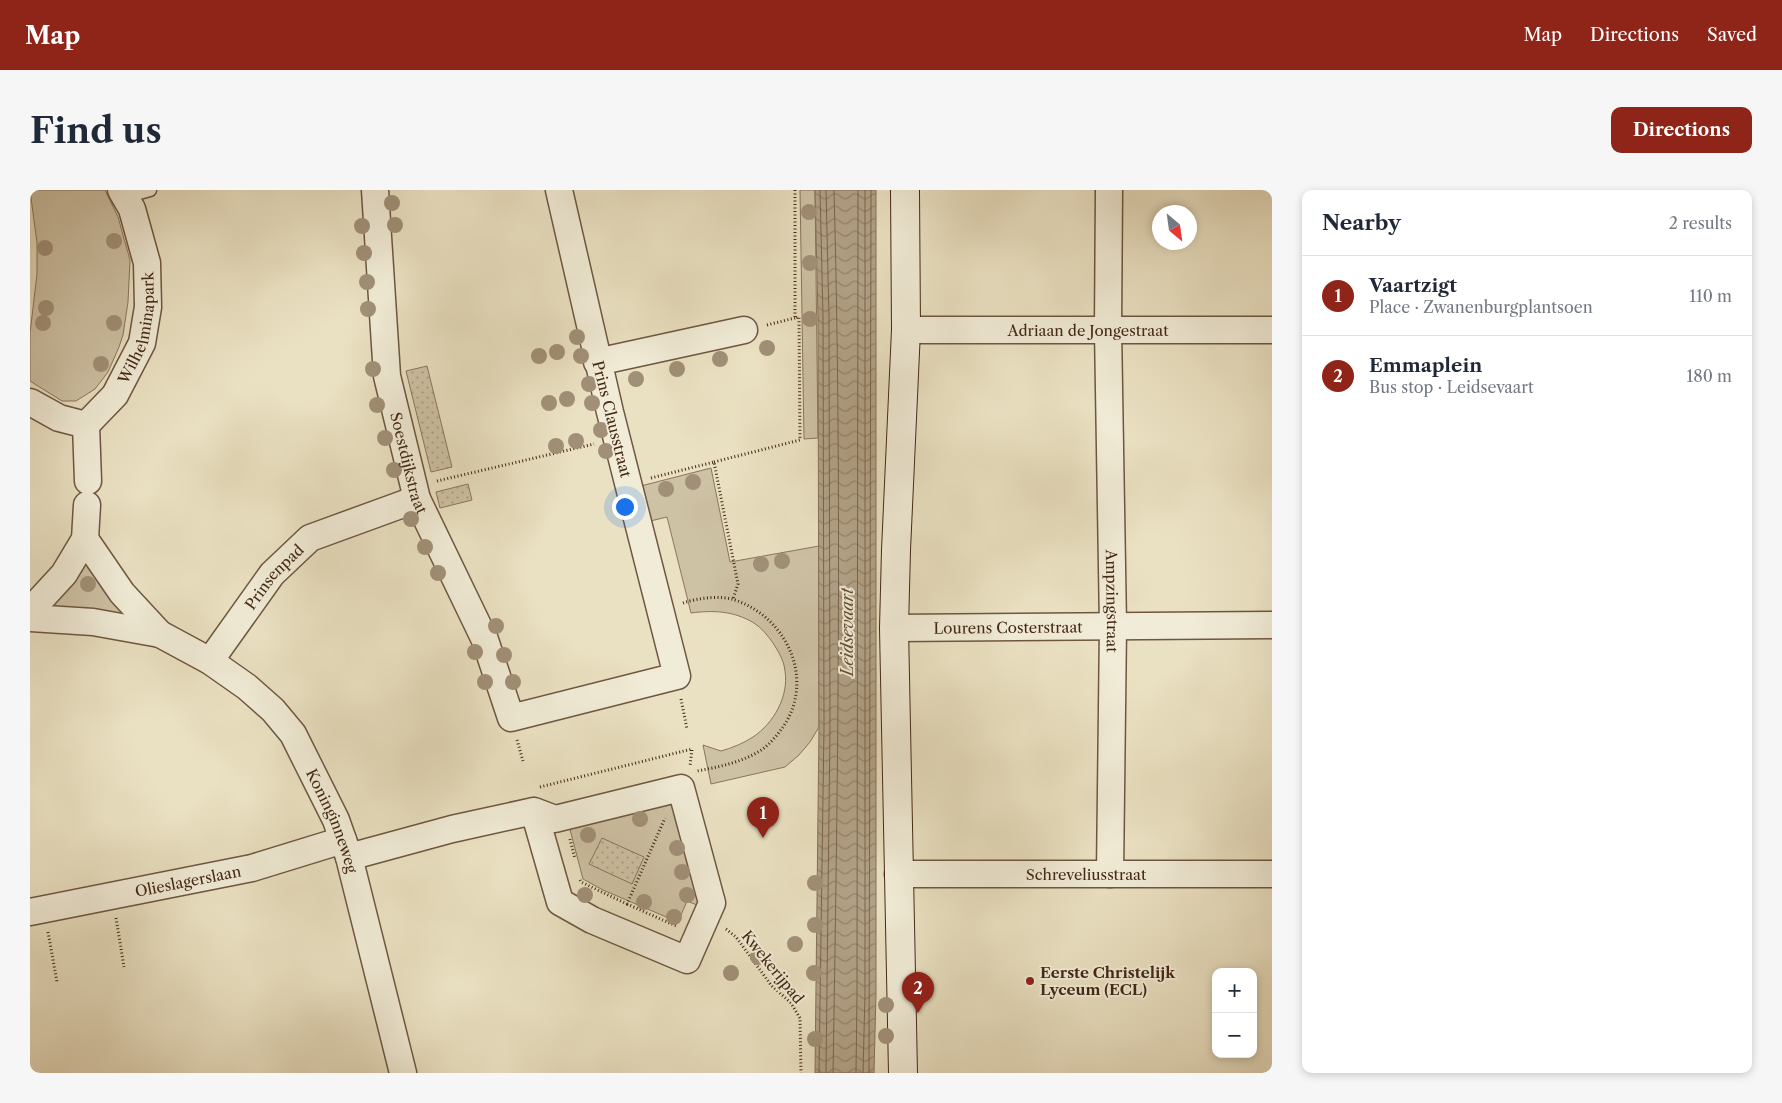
<!DOCTYPE html>
<meta charset="utf-8">
<style>
body{margin:0;font-family:"Libre Caslon Text",serif;background:#f6f6f7;color:#1f2937}
.controls{position:absolute;right:15px;bottom:15px;display:grid;overflow:hidden;border-radius:10px;box-shadow:0 2px 8px #0003}
.controls button{width:45px;height:45px;display:grid;place-items:center;padding:0;border:0;border-bottom:1px solid #e0e1e3;background:#fff;color:#1f2937;font:25px sans-serif}
.compass{position:absolute;left:1122px;top:15px;width:45px;height:45px;border-radius:50%;background:#fff;box-shadow:0 2px 8px #0003;rotate:151deg}
.you{position:absolute;left:594px;top:316px;width:18px;height:18px;margin:-12px;border:4px solid #fff;border-radius:50%;background:#1a73e8;box-shadow:0 0 0 8px #1a73e833}
.badge{display:grid;place-items:center;width:32px;height:32px;border-radius:50%;background:#8f2418;color:#fff;font-size:16px;font-weight:700}
.pin{position:absolute;translate:-50% -41px;filter:drop-shadow(0 1px 2px #0008)}
.pin::after{content:'';position:absolute;top:26px;width:18px;height:15px;background:inherit;clip-path:polygon(0 0,100% 0,50% 100%)}
.list{margin:0;padding:0;list-style:none}
h2{display:flex;justify-content:space-between;align-items:center;height:65px;margin:0;padding:0 20px;font-size:21px}
h2 small{font-size:16px;font-weight:400;color:#747a83}
.list li{display:grid;grid-template-columns:32px 1fr auto;gap:15px;align-items:center;box-sizing:border-box;height:80px;padding:0 20px;border-top:1px solid #e0e1e3}
.list b{display:block;font-size:19px;white-space:nowrap}
.list p{margin:0;font-size:16px;white-space:nowrap;color:#747a83}
.list em{font-size:16px;font-style:normal;color:#747a83}
.map{position:relative;flex:none;width:1242px;height:883px;overflow:hidden;border-radius:10px}
header{display:flex;align-items:center;gap:30px;box-sizing:border-box;height:70px;padding:0 25px;background:#8f2418;color:#fff}
header strong{font-size:24px}
nav{display:flex;gap:28px;margin-inline-start:auto;font-size:18px}
.intro{display:flex;align-items:center;justify-content:space-between;box-sizing:border-box;height:120px;padding:0 30px}
h1{margin:0;font-size:35px}
.button{padding:12px 22px;border-radius:10px;background:#8f2418;color:#fff;font-size:18px;font-weight:700}
main{display:flex;gap:30px;padding:0 30px}
aside{flex:1;background:#fff;border-radius:10px;box-shadow:0 2px 8px #0003}
.map>svg:first-child{display:block}
.grass{fill:#cec2a5;stroke:#89755d}
.park{fill:url(#park-dots);stroke:#89755d}
.water{fill:url(#water-waves);stroke:#867159}
.lines{fill:none;stroke-linecap:round;stroke-linejoin:round}
.shore{stroke:#7b654e;stroke-width:1}
.service-casing{stroke:#6e5640;stroke-width:15}
.minor-casing{stroke:#6e5640;stroke-width:29}
.secondary-casing{stroke:#442815;stroke-width:30}
.path{stroke:#442815;stroke-width:3;stroke-dasharray:1 2.5;stroke-linecap:butt}
.service{stroke:#f1ecd7;stroke-width:12}
.minor{stroke:#f1ecd7;stroke-width:26}
.secondary{stroke:#f1ecd7;stroke-width:28}
.tree{fill:#a19077}
.poi-dot{fill:#8f2418;stroke:#f1ecd7;stroke-width:2}
.labels{text-anchor:middle;dominant-baseline:central;stroke-width:4;stroke-linejoin:round;paint-order:stroke}
.street-label{font-size:15px;fill:#442815;stroke:#f1ecd7}
.poi-label{font-size:15px;font-weight:bold;fill:#442815;stroke:#f1ecd7;text-anchor:start}
.water-label{font-size:16px;font-style:italic;fill:#654d37;stroke:#f1ecd7}
</style>
<header>
<strong>Map</strong>
<nav><a>Map</a><a>Directions</a><a>Saved</a></nav>
</header>
<div class="intro"><h1>Find us</h1><a class="button">Directions</a></div>
<main>
<div class="map">
<svg width="1242" height="883" viewBox="0 0 1242 883">
<defs>
<pattern id="park-dots" width="8" height="8" patternUnits="userSpaceOnUse" patternTransform="scale(1.25)"><rect width="8" height="8" fill="#cec2a5"/><path d="M2 2h.1M6 6h.1" fill="none" stroke="#a99e85" stroke-width="1.8" stroke-linecap="round"/></pattern>
<pattern id="water-waves" width="16" height="10" patternUnits="userSpaceOnUse" patternTransform="scale(1.25)"><rect width="16" height="10" fill="#b2a287"/><path d="M0 5q4-4 8 0t8 0" fill="none" stroke="#92846d"/></pattern>
</defs>
<rect width="100%" height="100%" fill="#eae1c2"/>
<filter id="stains"><feTurbulence type="fractalNoise" baseFrequency=".004" numOctaves="4"/><feColorMatrix values="0 0 0 0 .2 0 0 0 0 .09 0 0 0 0 .02 0 0 0 .5 -.17"/></filter>
<radialGradient id="worn" r=".72"><stop offset=".6" stop-color="#630" stop-opacity="0"/><stop offset="1" stop-color="#630" stop-opacity=".3"/></radialGradient>
<g class="grass">
<polygon points="0,0 75,0 88,27 100,70 98,112 93,145 89,157 78,182 65,199 46,211 32,211 0,191 0,143 7,84 7,53"/>
<polygon points="770,0 785,0 788,248 774,249"/>
<path d="M 681,278 L 700,372 L 789,356 L 789,537 L 780,552 L 769,565 L 755,577 L 681,594 L 673,555 L 691,561 C 702,558 714,553 723,547 C 744,533 759,506 755,481 C 754,470 748,461 743,453 C 738,446 732,438 724,433 C 704,421 684,420 661,423 L 637,327 L 608,334 L 599,299 Z"/>
<polygon points="55,349 130,444 0,421"/>
<polygon points="631,610 645,615 672,717 657,711 648,732 573,700 553,689 538,632"/>
</g>
<g class="park">
<polygon points="397,176 422,277 401,282 376,181"/>
<polygon points="438,294 442,310 410,318 406,302"/>
<polygon points="572,648 614,667 602,694 559,674"/>
</g>
<polygon class="water" points="785,0 846,0 846,804 844,883 785,883 789,537 788,127"/>
<g class="lines">
<g class="shore">
<polyline points="789,883 794,537 793,127 790,0"/>
<polyline points="796,883 800,537 799,127 796,0"/>
<path d="M 803,883 C 808,589 812,294 804,0"/>
<polyline points="826,883 827,804 828,0"/>
<polyline points="833,883 835,804 835,0"/>
<polyline points="839,883 841,0"/>
</g>
<g class="service-casing">
<polyline id="service" points="95,7 120,0"/>
</g>
<g class="minor-casing">
<g id="minor">
<path id="s1" d="M 345,0 L 357,186 L 387,309 L 455,450 L 481,528 L 647,486 L 580,222 L 529,0"/>
<path id="s2" d="M 1079,0 L 1078,139 L 1083,436 L 1080,684"/>
<path id="s3" d="M 876,140 L 1242,140"/>
<polyline points="567,172 714,140"/>
<polyline points="0,212 29,228 56,235"/>
<path id="s4" d="M 58,291 L 56,235 L 85,205 L 112,153 L 118,117 L 117,73 L 102,19 L 91,0"/>
<path id="s5" d="M 55,349 L 92,403 L 130,444 L 180,471 L 217,497 L 243,520 L 263,544 L 306,630 L 319,667 L 373,883"/>
<polyline points="0,421 34,384 55,349 57,315"/>
<polyline points="0,428 63,432 130,444"/>
<path id="s6" d="M 864,438 L 1242,435"/>
<path id="s7" d="M 180,471 L 242,384 L 280,348 L 387,309"/>
<polyline points="319,667 422,639 504,621 525,629 651,598 682,713 657,770 562,730 530,712 504,621"/>
<path id="s8" d="M 868,684 L 1242,684"/>
<path id="s9" d="M 0,722 L 222,678 L 313,650"/>
</g>
</g>
<g class="secondary-casing">
<polyline id="secondary" points="873,883 864,438 866,360 876,140 875,0"/>
</g>
<g class="path">
<polyline points="765,0 765,128"/>
<polyline points="737,135 765,128"/>
<polyline points="684,272 770,250 769,127 765,128"/>
<polyline points="621,288 684,272 708,394 703,409"/>
<polyline points="407,291 564,254"/>
<path d="M 653,413 C 668,408 690,405 705,410 C 759,428 787,494 750,541 C 744,549 737,557 728,562 C 709,573 688,577 667,581"/>
<polyline points="651,509 657,539"/>
<polyline points="487,550 493,571"/>
<polyline points="510,597 662,559 660,576"/>
<polyline points="540,649 545,669"/>
<polyline points="550,690 551,692 597,714 635,628"/>
<polyline points="597,714 646,736"/>
<polyline points="86,728 94,777"/>
<polyline points="696,739 706,747 741,795 761,813 770,828 771,883"/>
<polyline points="18,742 27,792"/>
</g>
<use href="#service" class="service"/>
<use href="#minor" class="minor"/>
<use href="#secondary" class="secondary"/>
</g>
<g class="tree">
<circle cx="362" cy="13" r="8"/>
<circle cx="779" cy="22" r="8"/>
<circle cx="365" cy="35" r="8"/>
<circle cx="332" cy="36" r="8"/>
<circle cx="84" cy="51" r="8"/>
<circle cx="15" cy="58" r="8"/>
<circle cx="334" cy="63" r="8"/>
<circle cx="780" cy="73" r="8"/>
<circle cx="337" cy="92" r="8"/>
<circle cx="16" cy="118" r="8"/>
<circle cx="338" cy="119" r="8"/>
<circle cx="780" cy="129" r="8"/>
<circle cx="13" cy="133" r="8"/>
<circle cx="84" cy="133" r="8"/>
<circle cx="547" cy="147" r="8"/>
<circle cx="737" cy="158" r="8"/>
<circle cx="527" cy="162" r="8"/>
<circle cx="509" cy="166" r="8"/>
<circle cx="551" cy="166" r="8"/>
<circle cx="690" cy="169" r="8"/>
<circle cx="71" cy="174" r="8"/>
<circle cx="343" cy="179" r="8"/>
<circle cx="647" cy="179" r="8"/>
<circle cx="606" cy="189" r="8"/>
<circle cx="559" cy="194" r="8"/>
<circle cx="537" cy="209" r="8"/>
<circle cx="519" cy="213" r="8"/>
<circle cx="562" cy="213" r="8"/>
<circle cx="347" cy="215" r="8"/>
<circle cx="571" cy="240" r="8"/>
<circle cx="355" cy="248" r="8"/>
<circle cx="546" cy="251" r="8"/>
<circle cx="526" cy="256" r="8"/>
<circle cx="576" cy="261" r="8"/>
<circle cx="364" cy="280" r="8"/>
<circle cx="663" cy="292" r="8"/>
<circle cx="636" cy="299" r="8"/>
<circle cx="381" cy="329" r="8"/>
<circle cx="395" cy="357" r="8"/>
<circle cx="752" cy="371" r="8"/>
<circle cx="731" cy="374" r="8"/>
<circle cx="408" cy="383" r="8"/>
<circle cx="58" cy="394" r="8"/>
<circle cx="466" cy="436" r="8"/>
<circle cx="445" cy="462" r="8"/>
<circle cx="474" cy="465" r="8"/>
<circle cx="455" cy="492" r="8"/>
<circle cx="483" cy="492" r="8"/>
<circle cx="610" cy="629" r="8"/>
<circle cx="558" cy="645" r="8"/>
<circle cx="647" cy="658" r="8"/>
<circle cx="652" cy="682" r="8"/>
<circle cx="785" cy="693" r="8"/>
<circle cx="555" cy="705" r="8"/>
<circle cx="657" cy="705" r="8"/>
<circle cx="614" cy="712" r="8"/>
<circle cx="644" cy="727" r="8"/>
<circle cx="785" cy="735" r="8"/>
<circle cx="765" cy="754" r="8"/>
<circle cx="728" cy="767" r="8"/>
<circle cx="701" cy="783" r="8"/>
<circle cx="784" cy="783" r="8"/>
<circle cx="856" cy="815" r="8"/>
<circle cx="856" cy="846" r="8"/>
<circle cx="785" cy="849" r="8"/>
</g>
<circle class="poi-dot" cx="1000" cy="791" r="5"/>
<g class="labels">
<g class="street-label">
<text stroke="none"><textPath href="#s4" startOffset="170">Wilhelminapark</textPath></text>
<text stroke="none"><textPath href="#s3" startOffset="182">Adriaan de Jongestraat</textPath></text>
<text transform="translate(582 229) rotate(76)">Prins Clausstraat</text>
<text stroke="none"><textPath href="#s1" startOffset="276">Soestdijkstraat</textPath></text>
<text stroke="none"><textPath href="#s7" startOffset="106">Prinsenpad</textPath></text>
<text stroke="none"><textPath href="#s2" startOffset="411">Ampzingstraat</textPath></text>
<text stroke="none"><textPath href="#s6" startOffset="114">Lourens Costerstraat</textPath></text>
<text stroke="none"><textPath href="#s5" startOffset="385">Koninginneweg</textPath></text>
<text stroke="none"><textPath href="#s8" startOffset="188">Schreveliusstraat</textPath></text>
<text stroke="none"><textPath href="#s9" startOffset="161">Olieslagerslaan</textPath></text>
<text transform="translate(743 777) rotate(51)">Kwekerijpad</text>
</g>
<g class="poi-label">
<text x="1010" y="782">Eerste Christelijk<tspan x="1010" dy="17">Lyceum (ECL)</tspan></text>
</g>
<g class="water-label">
<text transform="translate(817 442) rotate(-90)">Leidsevaart</text>
</g>
</g>
<rect width="100%" height="100%" filter="url(#stains)"/>
<rect width="100%" height="100%" fill="url(#worn)"/>
</svg>
<div class="controls">
<button>+</button>
<button>−</button>
</div>
<svg class="compass" viewBox="-18 -18 36 36"><path d="M0-13l5 13h-10z" fill="#e53935"/><path d="M0 13l5-13h-10z" fill="#747a83"/></svg>
<div class="you"></div>
<div class="pin badge" style="left:733px;top:648px">1</div>
<div class="pin badge" style="left:888px;top:823px">2</div>
</div>
<aside>
<h2>Nearby<small>2 results</small></h2>
<ul class="list">
<li><span class="badge">1</span><div><b>Vaartzigt</b><p>Place · Zwanenburgplantsoen</p></div><em>110 m</em></li>
<li><span class="badge">2</span><div><b>Emmaplein</b><p>Bus stop · Leidsevaart</p></div><em>180 m</em></li>
</ul>
</aside>
</main>
